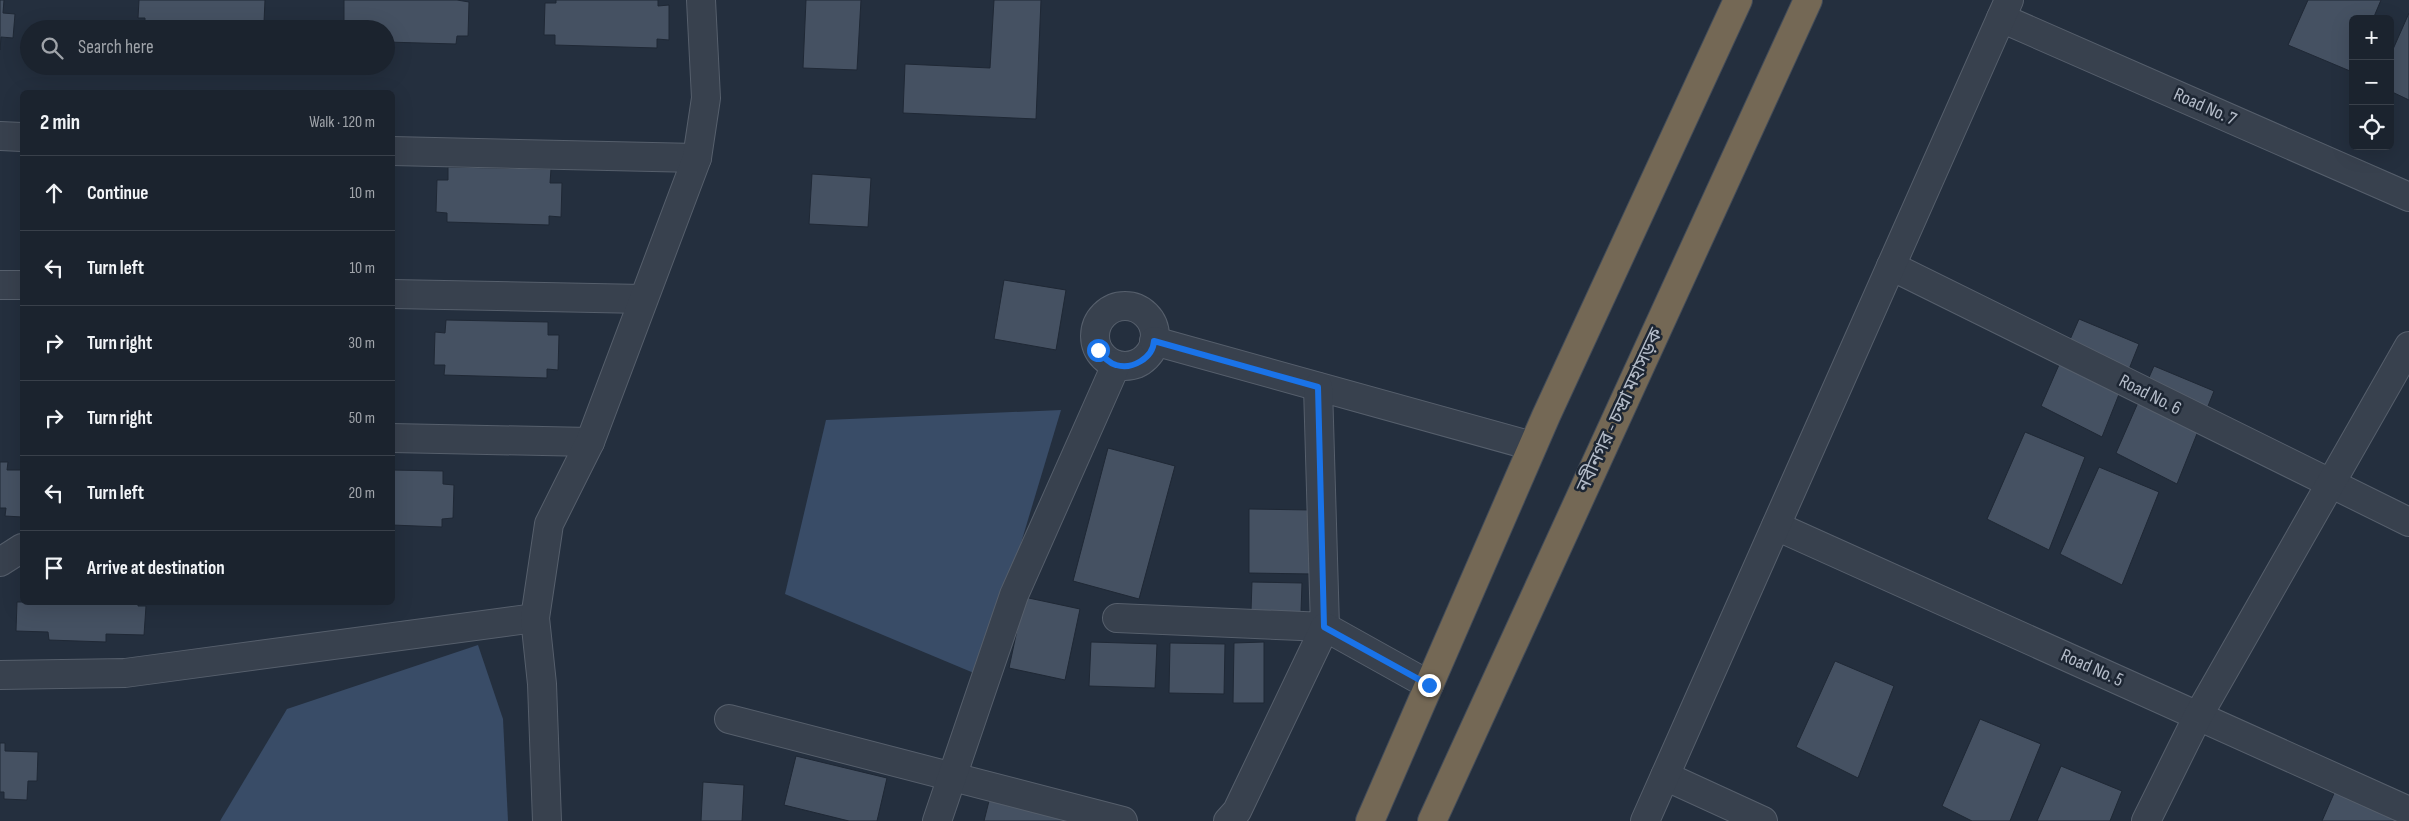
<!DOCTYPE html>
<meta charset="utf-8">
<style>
body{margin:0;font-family:"Sofia Sans Condensed","Noto Sans Bengali",sans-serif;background:#242b36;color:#f1f3f6}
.controls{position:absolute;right:15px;top:15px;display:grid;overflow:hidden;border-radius:8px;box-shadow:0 5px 20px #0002}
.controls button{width:45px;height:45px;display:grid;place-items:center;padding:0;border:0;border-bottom:1px solid #39404a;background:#1b232e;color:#f1f3f6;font:25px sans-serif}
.stop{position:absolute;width:15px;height:15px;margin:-11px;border:4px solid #1a73e8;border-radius:50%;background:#fff}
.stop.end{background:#1a73e8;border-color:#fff;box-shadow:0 1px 5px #0008}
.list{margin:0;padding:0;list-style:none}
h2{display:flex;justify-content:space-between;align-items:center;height:65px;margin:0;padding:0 20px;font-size:21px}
h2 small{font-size:16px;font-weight:400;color:#a0a4aa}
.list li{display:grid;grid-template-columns:32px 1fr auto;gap:15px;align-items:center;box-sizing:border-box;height:75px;padding:0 20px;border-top:1px solid #39404a}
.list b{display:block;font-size:19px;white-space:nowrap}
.list em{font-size:16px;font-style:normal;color:#a0a4aa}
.icon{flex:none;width:28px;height:28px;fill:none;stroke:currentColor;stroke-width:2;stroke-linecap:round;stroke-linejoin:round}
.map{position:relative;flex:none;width:2409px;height:821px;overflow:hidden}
.search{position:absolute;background:#1b232e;box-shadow:0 5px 20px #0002;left:20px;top:20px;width:375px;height:55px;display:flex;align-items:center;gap:12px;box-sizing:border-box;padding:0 18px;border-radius:28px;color:#a0a4aa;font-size:19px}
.panel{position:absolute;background:#1b232e;box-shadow:0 5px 20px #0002;left:20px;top:90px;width:375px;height:515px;border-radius:8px}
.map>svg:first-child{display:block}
.water{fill:#394c67}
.building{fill:#455162;stroke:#1f2835}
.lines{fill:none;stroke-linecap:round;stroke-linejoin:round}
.minor-casing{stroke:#565f6c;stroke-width:30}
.highway-casing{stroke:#434c59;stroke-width:30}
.minor{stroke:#38414e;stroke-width:28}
.highway{stroke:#746855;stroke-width:28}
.route{stroke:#1a73e8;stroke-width:6}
.labels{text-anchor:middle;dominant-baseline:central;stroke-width:5;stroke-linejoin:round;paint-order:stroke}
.street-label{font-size:19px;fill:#b4bcc9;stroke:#1d2633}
</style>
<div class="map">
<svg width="2409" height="821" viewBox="0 0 2409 821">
<rect width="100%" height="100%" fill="#242f3e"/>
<g class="water">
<polygon points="1061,410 981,676 785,594 826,420"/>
<polygon points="478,645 503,719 508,821 220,821 287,709"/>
</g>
<g class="building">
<polygon points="0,0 4,0 3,13 15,14 13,38 1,37 0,50"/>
<polygon points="139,0 265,0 264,22 254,22 254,29 145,29 145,18 138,18"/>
<polygon points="344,0 457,0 469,2 468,36 457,36 456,44 386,42 386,29 344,29"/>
<polygon points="556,0 658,0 658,6 669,5 669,40 657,39 657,48 555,45 555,35 544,35 545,3 556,3"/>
<polygon points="806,0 861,0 857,70 803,68"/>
<polygon points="994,0 1041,0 1036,119 903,113 905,64 990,68"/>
<polygon points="2308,0 2381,0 2373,19 2353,19 2353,65 2350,71 2288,45"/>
<polygon points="2409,13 2409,100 2390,91 2390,56"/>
<polygon points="448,167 551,169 550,183 562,183 561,217 549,216 549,225 447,222 447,213 436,212 437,180 448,180"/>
<polygon points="812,174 871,178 868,227 809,224"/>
<polygon points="1004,280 1066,290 1056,350 994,339"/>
<polygon points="2079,319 2139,344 2102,437 2041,406"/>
<polygon points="446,320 548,322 548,335 559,335 558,370 547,369 547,378 444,375 445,365 434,365 435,332 445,333"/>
<polygon points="2154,366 2214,391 2177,484 2116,453"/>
<polygon points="2025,432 2085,457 2049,550 1987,519"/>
<polygon points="1108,448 1175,466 1139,599 1073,581"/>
<polygon points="0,462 8,462 7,470 22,470 22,517 5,516 6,508 0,508"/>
<polygon points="2099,467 2159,492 2122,585 2060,554"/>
<polygon points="392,470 443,471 443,484 454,485 453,518 442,519 442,527 392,525"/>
<polygon points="1249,509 1312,510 1312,574 1249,573"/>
<polygon points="1252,582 1302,583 1301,612 1251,611"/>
<polygon points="1024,597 1080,609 1065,680 1009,668"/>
<polygon points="17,602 138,602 138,606 146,606 144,635 106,634 106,642 49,640 48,632 16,631"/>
<polygon points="1091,642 1157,644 1155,688 1089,686"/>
<polygon points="1264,642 1264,703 1233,703 1234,643"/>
<polygon points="1170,643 1225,644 1224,694 1169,693"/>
<polygon points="1835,661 1894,686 1858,778 1796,747"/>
<polygon points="1980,719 2041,744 2010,821 1972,821 1942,806"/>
<polygon points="0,743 5,743 5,751 38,752 37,781 28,781 27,800 4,799 4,792 0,792"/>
<polygon points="796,756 887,778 877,821 849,821 784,805"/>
<polygon points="2061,766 2122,791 2110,821 2037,821"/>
<polygon points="2345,768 2407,795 2395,821 2322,821"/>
<polygon points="703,782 744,785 742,821 701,821"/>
<polygon points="990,797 1078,821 984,821"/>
</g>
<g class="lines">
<g class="minor-casing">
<g id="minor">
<polyline points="2001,18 2409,197"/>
<polyline points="0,136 22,137"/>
<polyline points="392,151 697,158"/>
<polyline points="1891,266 2409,522"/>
<polyline points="0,285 22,285"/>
<polyline points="392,294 643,299"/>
<circle cx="1125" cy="336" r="30"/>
<polyline points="1154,341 1532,446"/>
<polyline points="392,438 590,442"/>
<polyline points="1776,526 2409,811"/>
<polyline points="0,562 22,548"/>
<polyline points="1117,618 1325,627 1318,387"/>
<polyline points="0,675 125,673 535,618"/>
<polyline points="729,719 1123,821"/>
<polyline points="1665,776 1763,821"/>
<polyline points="547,821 542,684 535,618 549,524 590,442 697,158 706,98 701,0"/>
<polyline points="937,821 1014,595 1116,365"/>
<polyline points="1228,821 1237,811 1325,627 1429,685"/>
<polyline points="1645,821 2009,0"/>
<polyline points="2146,821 2198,716 2409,346"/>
</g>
</g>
<g class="highway-casing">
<g id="highway">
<polyline points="1370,821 1546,416 1738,0"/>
<polyline points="1432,821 1808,0"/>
</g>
</g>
<use href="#minor" class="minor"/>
<use href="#highway" class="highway"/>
</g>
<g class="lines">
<path class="route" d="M 1098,350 C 1103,356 1108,363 1116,365 C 1132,370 1153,358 1154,341 L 1318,387 L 1324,627 L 1429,685"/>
</g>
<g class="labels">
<g class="street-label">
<text transform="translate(2205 107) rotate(24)">Road No. 7</text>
<text transform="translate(2150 395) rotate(27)">Road No. 6</text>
<text transform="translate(1620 410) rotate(-65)">নবীনগর - চন্দ্রা মহাসড়ক</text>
<text transform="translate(2092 668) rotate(24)">Road No. 5</text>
</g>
</g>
</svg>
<div class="controls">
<button>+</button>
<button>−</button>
<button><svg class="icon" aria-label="locate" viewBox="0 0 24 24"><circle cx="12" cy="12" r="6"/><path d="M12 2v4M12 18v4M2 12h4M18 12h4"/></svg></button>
</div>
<div class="stop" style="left:1098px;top:350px"></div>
<div class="stop end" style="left:1429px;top:685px"></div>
<div class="search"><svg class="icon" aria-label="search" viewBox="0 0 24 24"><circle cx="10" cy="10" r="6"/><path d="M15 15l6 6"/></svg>Search here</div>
<section class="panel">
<h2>2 min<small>Walk · 120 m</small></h2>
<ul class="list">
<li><svg class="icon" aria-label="ahead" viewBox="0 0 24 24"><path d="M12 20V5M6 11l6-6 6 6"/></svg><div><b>Continue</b></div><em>10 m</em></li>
<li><svg class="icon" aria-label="left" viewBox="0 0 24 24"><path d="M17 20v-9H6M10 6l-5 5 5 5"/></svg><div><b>Turn left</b></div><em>10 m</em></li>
<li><svg class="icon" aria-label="right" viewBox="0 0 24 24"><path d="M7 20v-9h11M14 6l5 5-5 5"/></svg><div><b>Turn right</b></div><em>30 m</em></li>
<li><svg class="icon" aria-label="right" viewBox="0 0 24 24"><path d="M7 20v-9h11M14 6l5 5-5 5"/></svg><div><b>Turn right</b></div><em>50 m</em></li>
<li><svg class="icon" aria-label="left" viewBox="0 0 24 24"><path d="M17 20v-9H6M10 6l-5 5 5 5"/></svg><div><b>Turn left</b></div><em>20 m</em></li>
<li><svg class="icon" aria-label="arrive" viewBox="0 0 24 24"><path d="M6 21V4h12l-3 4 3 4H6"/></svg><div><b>Arrive at destination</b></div></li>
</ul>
</section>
</div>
